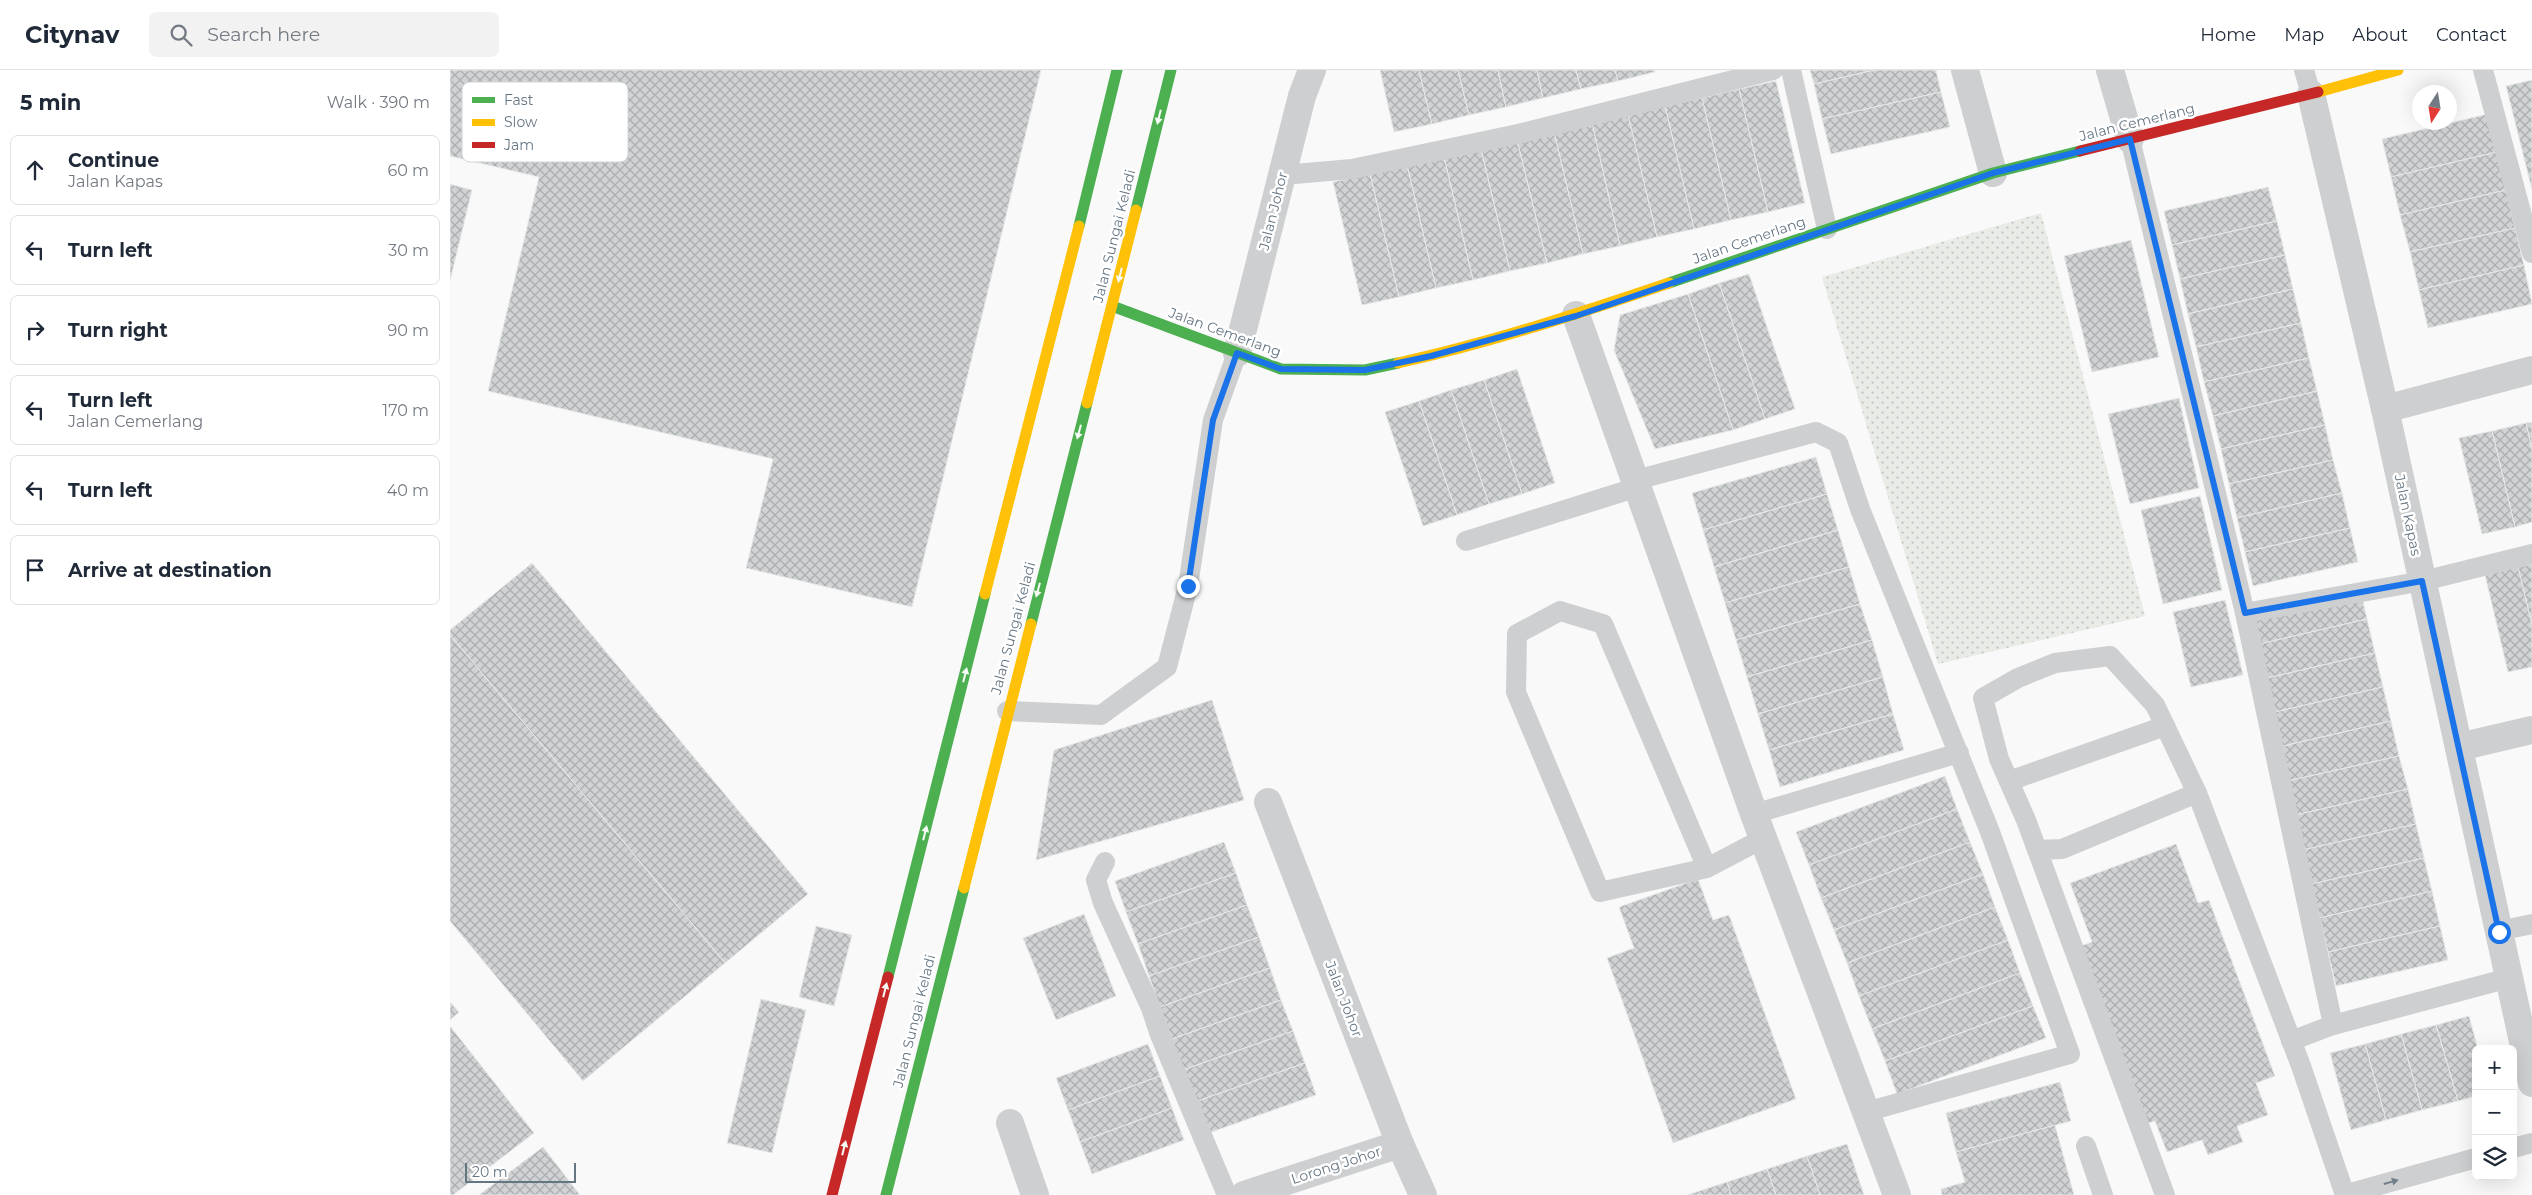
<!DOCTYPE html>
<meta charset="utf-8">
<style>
body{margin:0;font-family:Montserrat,sans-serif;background:#f2f2f3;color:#1f2937}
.controls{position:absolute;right:15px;bottom:15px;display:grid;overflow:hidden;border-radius:8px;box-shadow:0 5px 20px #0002}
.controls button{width:45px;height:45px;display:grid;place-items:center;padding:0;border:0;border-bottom:1px solid #e0e1e3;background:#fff;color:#1f2937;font:25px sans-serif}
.compass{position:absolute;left:1962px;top:15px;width:45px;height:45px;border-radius:50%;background:#fff;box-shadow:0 5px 20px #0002;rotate:192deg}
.scale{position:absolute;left:15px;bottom:12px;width:111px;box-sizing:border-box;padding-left:5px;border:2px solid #657683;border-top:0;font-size:14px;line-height:18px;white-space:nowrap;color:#657683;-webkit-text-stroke:4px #fff;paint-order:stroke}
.stop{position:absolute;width:15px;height:15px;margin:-11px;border:4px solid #1a73e8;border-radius:50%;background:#fff}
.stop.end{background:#1a73e8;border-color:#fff;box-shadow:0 1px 5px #0008}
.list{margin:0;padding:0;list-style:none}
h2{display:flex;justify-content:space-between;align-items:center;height:65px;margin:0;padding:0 20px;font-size:21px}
h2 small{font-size:16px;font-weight:400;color:#747a83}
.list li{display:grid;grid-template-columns:32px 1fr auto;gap:15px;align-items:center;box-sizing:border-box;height:70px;margin:0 10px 10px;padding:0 10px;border:1px solid #e0e1e3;border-radius:8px}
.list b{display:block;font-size:19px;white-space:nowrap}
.list p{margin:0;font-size:16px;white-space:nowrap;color:#747a83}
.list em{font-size:16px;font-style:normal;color:#747a83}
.icon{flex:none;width:28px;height:28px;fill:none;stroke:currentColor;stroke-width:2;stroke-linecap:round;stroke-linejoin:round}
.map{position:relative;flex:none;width:2082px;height:1125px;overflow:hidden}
header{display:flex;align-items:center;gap:30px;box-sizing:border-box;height:70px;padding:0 25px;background:#fff;border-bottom:1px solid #e0e1e3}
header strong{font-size:24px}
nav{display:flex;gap:28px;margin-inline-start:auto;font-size:18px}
.search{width:350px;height:45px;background:#f2f2f3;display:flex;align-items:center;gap:12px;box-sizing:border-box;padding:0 18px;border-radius:8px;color:#747a83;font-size:19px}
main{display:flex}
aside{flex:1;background:#fff}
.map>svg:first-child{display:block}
.grass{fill:url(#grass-dots)}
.building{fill:url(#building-cross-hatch);stroke:#e8e8e8}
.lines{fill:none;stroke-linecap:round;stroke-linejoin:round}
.lane{stroke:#cecfd0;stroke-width:20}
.street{stroke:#cecfd0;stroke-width:28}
.fast{stroke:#4caf50;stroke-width:11}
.slow{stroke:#ffc107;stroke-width:11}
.jam{stroke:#c62828;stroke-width:11}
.oneway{fill:#f6fbf6}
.oneway2{fill:#707f8b}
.route{stroke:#1a73e8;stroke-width:6}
.labels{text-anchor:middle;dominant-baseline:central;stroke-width:5;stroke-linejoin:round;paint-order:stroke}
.street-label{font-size:14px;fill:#657683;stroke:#fff}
.key{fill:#fff;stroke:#d1d6da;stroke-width:1}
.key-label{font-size:14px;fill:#657683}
</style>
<header>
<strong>Citynav</strong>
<div class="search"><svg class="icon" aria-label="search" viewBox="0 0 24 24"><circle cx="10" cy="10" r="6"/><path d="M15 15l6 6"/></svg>Search here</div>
<nav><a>Home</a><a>Map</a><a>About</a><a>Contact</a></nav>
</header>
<main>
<aside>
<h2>5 min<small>Walk · 390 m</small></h2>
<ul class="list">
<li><svg class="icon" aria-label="ahead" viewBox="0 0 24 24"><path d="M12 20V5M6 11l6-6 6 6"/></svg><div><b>Continue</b><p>Jalan Kapas</p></div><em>60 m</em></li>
<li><svg class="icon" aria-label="left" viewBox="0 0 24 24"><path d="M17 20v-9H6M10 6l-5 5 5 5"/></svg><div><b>Turn left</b></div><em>30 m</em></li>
<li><svg class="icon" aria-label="right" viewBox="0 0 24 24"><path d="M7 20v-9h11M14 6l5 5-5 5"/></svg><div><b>Turn right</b></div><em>90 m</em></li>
<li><svg class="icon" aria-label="left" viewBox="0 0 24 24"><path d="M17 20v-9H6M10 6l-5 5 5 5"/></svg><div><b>Turn left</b><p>Jalan Cemerlang</p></div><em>170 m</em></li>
<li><svg class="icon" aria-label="left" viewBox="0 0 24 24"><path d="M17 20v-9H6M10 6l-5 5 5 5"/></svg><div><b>Turn left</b></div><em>40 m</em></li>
<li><svg class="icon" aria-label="arrive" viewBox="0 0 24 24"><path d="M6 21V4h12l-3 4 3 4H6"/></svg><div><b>Arrive at destination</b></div></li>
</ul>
</aside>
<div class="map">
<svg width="2082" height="1125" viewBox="0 0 2082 1125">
<defs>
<pattern id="grass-dots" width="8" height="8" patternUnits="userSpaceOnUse" patternTransform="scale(1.25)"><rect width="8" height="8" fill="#e8ebe6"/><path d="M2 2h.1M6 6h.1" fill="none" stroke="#c0c3c0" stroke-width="1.8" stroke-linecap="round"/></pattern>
<pattern id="building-cross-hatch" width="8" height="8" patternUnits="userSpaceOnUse" patternTransform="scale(1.25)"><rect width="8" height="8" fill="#d0d2d3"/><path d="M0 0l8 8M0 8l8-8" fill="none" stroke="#acafb1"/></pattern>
</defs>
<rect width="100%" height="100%" fill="#f9f9f9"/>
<polygon class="grass" points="1591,143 1695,546 1488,594 1372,207"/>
<g class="building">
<polygon points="0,0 591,0 462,537 296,498 323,389 38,321 89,107 0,86"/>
<polygon points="930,0 969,0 982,54 944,62"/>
<polygon points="969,0 1008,0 1019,45 982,54"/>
<polygon points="1008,0 1048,0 1056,37 1019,45"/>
<polygon points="1048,0 1087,0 1093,28 1056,37"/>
<polygon points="1087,0 1126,0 1131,19 1093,28"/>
<polygon points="1126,0 1165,0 1168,11 1131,19"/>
<polygon points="1165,0 1204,0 1205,2 1168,11"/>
<polygon points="1360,0 1425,0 1364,14"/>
<polygon points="1425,0 1486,0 1491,22 1372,49 1364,14"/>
<polygon points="2082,10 2082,120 2056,16"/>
<polygon points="1326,11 1355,133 1318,142 1289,19"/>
<polygon points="1289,19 1318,142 1281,150 1252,28"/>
<polygon points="1491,22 1500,57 1381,84 1372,49"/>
<polygon points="1252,28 1281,150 1244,159 1215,36"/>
<polygon points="1215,36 1244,159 1207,167 1178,45"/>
<polygon points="2038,44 2047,82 1941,107 1932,69"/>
<polygon points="1178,45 1207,167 1170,176 1142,53"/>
<polygon points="1142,53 1170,176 1133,184 1104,62"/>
<polygon points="1104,62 1133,184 1097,193 1067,70"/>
<polygon points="1067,70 1097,193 1060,201 1031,79"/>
<polygon points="1031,79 1060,201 1023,210 994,87"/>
<polygon points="2047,82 2056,120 1950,145 1941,107"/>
<polygon points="994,87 1023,210 986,218 957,95"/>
<polygon points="957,95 986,218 949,227 920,104"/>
<polygon points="920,104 949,227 912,235 883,112"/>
<polygon points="0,114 22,120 0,211"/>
<polygon points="1818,117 1827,151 1722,175 1714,141"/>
<polygon points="2056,120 2065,158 1960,182 1950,145"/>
<polygon points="1827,151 1835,185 1730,209 1722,175"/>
<polygon points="2065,158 2074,195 1969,220 1960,182"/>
<polygon points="1681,170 1709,287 1642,302 1614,186"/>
<polygon points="1835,185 1843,219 1738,244 1730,209"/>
<polygon points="2074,195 2082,234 1978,258 1969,220"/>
<polygon points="1299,204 1345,339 1315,349 1269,213"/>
<polygon points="1269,213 1315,349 1283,360 1238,224"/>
<polygon points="1843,219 1851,253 1746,277 1738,244"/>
<polygon points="1238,224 1283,360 1205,379 1164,280 1170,245"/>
<polygon points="1851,253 1859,288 1754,312 1746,277"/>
<polygon points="1859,288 1867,321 1763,346 1754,312"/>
<polygon points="1067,299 1105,413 1072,424 1034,310"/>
<polygon points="1034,310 1072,424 1039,434 1001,320"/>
<polygon points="1001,320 1039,434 1007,445 969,331"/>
<polygon points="1867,321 1875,355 1771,379 1763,346"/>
<polygon points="1729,328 1749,418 1680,434 1658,344"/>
<polygon points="969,331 1007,445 973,456 935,342"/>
<polygon points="2082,352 2082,380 2076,353"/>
<polygon points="2076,353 2082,380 2082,452 2065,457 2042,361"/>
<polygon points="1875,355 1883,390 1779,414 1771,379"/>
<polygon points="2042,361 2065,457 2032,464 2009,368"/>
<polygon points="1366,387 1377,424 1253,460 1242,423"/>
<polygon points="1883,390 1892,423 1787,448 1779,414"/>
<polygon points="1892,423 1900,458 1795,482 1787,448"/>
<polygon points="1377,424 1388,460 1264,497 1253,460"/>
<polygon points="1750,426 1772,520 1713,534 1691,440"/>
<polygon points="1900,458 1908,492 1803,516 1795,482"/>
<polygon points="1388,460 1399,497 1275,533 1264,497"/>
<polygon points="82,493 358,824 275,893 0,565 0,560"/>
<polygon points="2082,494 2082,555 2068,497"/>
<polygon points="1399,497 1410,534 1286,570 1275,533"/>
<polygon points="2068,497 2082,555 2082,597 2058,602 2035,505"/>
<polygon points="1909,515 1917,549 1805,575 1797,541"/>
<polygon points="1775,530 1793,605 1741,617 1723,542"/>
<polygon points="1410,534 1422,570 1297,607 1286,570"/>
<polygon points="1917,549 1925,583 1813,609 1805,575"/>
<polygon points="0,565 275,893 133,1011 0,851"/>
<polygon points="1422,570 1433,607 1308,644 1297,607"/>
<polygon points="1925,583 1933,617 1821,643 1813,609"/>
<polygon points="1433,607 1443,644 1319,680 1308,644"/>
<polygon points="1933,617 1941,651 1829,677 1821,643"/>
<polygon points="762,630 794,730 586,790 604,680"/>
<polygon points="1443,644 1454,680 1330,717 1319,680"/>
<polygon points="1941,651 1949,686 1838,711 1829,677"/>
<polygon points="1949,686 1958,719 1846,745 1838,711"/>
<polygon points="1495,706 1507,739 1359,795 1346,762"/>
<polygon points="1958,719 1966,754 1853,780 1846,745"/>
<polygon points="1507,739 1520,772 1371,828 1359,795"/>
<polygon points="1966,754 1974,788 1862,814 1853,780"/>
<polygon points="774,772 786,803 676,842 665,811"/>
<polygon points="1520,772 1533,804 1384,860 1371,828"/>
<polygon points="1726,774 1748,833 1759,830 1825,1006 1806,1013 1818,1045 1787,1056 1793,1072 1758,1085 1752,1070 1717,1082 1705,1051 1695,1054 1628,877 1642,872 1620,813"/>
<polygon points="1974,788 1982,821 1870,848 1862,814"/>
<polygon points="786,803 797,835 688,874 676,842"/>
<polygon points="1533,804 1545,837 1397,893 1384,860"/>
<polygon points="1248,809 1263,850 1279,845 1346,1029 1223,1073 1157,888 1184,878 1169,837"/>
<polygon points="1982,821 1990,856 1878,882 1870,848"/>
<polygon points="797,835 809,867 699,906 688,874"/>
<polygon points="1545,837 1558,870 1409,926 1397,893"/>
<polygon points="634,844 666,926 606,950 573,868"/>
<polygon points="366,856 402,865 384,936 349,927"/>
<polygon points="1990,856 1998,890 1886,916 1878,882"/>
<polygon points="809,867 820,898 710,937 699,906"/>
<polygon points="1558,870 1570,903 1422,959 1409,926"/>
<polygon points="820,898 831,930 722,969 710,937"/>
<polygon points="1570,903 1583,936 1435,991 1422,959"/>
<polygon points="311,929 356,940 322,1083 277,1073"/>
<polygon points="831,930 843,961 733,1000 722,969"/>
<polygon points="0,932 9,942 0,950"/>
<polygon points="1583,936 1596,968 1447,1024 1435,991"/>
<polygon points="2019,946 2028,979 2026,979 2026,1019 2022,1027 2008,1031 1986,955"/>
<polygon points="1986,955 2008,1031 1972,1040 1951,964"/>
<polygon points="0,956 84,1063 3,1125 0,1125"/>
<polygon points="843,961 855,993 745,1032 733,1000"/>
<polygon points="1951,964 1972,1040 1936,1050 1915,974"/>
<polygon points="698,974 710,1006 618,1040 606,1008"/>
<polygon points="1915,974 1936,1050 1901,1060 1880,983"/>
<polygon points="855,993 866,1025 756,1064 745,1032"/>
<polygon points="710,1006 722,1038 630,1072 618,1040"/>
<polygon points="1610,1012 1621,1051 1506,1082 1496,1043"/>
<polygon points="722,1038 734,1070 642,1104 630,1072"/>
<polygon points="1605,1055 1624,1125 1492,1125 1491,1119 1515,1112 1506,1082"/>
<polygon points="1397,1074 1414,1125 1370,1125 1357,1086"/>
<polygon points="93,1077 130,1125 29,1125"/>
<polygon points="1357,1086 1370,1125 1326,1125 1317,1099"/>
<polygon points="1317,1099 1326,1125 1281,1125 1277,1112"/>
<polygon points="1277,1112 1281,1125 1237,1125"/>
</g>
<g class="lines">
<g class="lane">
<polyline points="1341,0 1377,159"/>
<polyline points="1854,0 1861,24"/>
<polyline points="2033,0 2082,183"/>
<polyline points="1680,69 1795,543 1883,955"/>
<polyline points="833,105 902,99 1068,64 1323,0"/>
<polyline points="1186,410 1366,362 1388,373 1410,439 1540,762 1620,984 1416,1042"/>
<polyline points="1016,471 1188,417"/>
<polyline points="1795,543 1973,511 2082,484"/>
<polyline points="557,641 651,645 717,597 738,516 763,350 787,283"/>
<polyline points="1559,711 1715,656"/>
<polyline points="1304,744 1509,683"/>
<polyline points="1587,780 1612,779 1747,723"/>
<polyline points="655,792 646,810 653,833 701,938 710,965 777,1125"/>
<polyline points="1257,798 1153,554 1110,541 1067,564 1066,622 1150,822 1257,798 1314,768"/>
<polyline points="2049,861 2082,854"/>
<polyline points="1841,971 1883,955 2059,908"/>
<polyline points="1636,1076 1653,1125"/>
<polyline points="2063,1078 2082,1073"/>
<polyline points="1715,1125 1576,750 1549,689 1533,628 1568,608 1605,593 1660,586 1705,635 1747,723 1851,996 1895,1125"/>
<polyline points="1894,1125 2026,1088"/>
</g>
<g class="street">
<polyline points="1515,0 1543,103"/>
<polyline points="1660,0 1680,69"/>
<polyline points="1861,24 1935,339 2082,1013"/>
<polyline points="1126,245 1304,744 1447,1125"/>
<polyline points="787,283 852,26 862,0"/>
<polyline points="1935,339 2082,300"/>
<polyline points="2009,677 2082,660"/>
<polyline points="818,732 950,1074 973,1125"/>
<polyline points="560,1053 585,1125"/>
<polyline points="794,1125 950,1074"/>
</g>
<g class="fast">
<polyline points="686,140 721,0"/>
<polyline points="629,156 667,0"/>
<polyline points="1219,213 1543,103 1630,81"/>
<polyline points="662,236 831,299 915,300 948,293"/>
<polyline points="581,554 637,333"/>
<polyline points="438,907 535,524"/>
<polyline points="436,1125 514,818"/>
</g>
<g class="slow">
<polyline points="1868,22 1948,0"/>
<path d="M 948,293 C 1040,273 1130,243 1219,213"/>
<polyline points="637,333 686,140"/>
<polyline points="535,524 629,156"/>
<polyline points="514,818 581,554"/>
</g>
<g class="jam">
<polyline points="1630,81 1868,22"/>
<polyline points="382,1125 438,907"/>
</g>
</g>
<defs><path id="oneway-solid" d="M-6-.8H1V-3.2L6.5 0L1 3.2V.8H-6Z" transform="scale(1.25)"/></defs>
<g class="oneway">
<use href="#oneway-solid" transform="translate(709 47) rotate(104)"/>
<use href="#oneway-solid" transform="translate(670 205) rotate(104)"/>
<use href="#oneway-solid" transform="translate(629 362) rotate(105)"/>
<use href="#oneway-solid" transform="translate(588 520) rotate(105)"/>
<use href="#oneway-solid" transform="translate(515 605) rotate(-76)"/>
<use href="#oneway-solid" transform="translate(475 763) rotate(-76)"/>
<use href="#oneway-solid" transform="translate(435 920) rotate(-76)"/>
<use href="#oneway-solid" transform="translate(394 1078) rotate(-76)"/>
</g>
<use class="oneway2" href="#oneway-solid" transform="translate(1941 1112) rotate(-16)"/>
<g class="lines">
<polyline class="route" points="738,516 763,350 787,283 831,299 915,300 981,286 1126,246 1543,103 1680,69 1795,543 1972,511 2049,862"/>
</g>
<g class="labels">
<g class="street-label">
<text transform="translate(1687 52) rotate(-14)">Jalan Cemerlang</text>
<text transform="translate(823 141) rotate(-76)">Jalan Johor</text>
<text transform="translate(664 166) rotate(-76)">Jalan Sungai Keladi</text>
<text transform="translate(1299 170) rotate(-19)">Jalan Cemerlang</text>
<text transform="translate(775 262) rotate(20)">Jalan Cemerlang</text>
<text transform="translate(1958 445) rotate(78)">Jalan Kapas</text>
<text transform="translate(563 558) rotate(-75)">Jalan Sungai Keladi</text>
<text transform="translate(894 929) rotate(69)">Jalan Johor</text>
<text transform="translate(464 951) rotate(-76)">Jalan Sungai Keladi</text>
<text transform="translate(886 1095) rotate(-18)">Lorong Johor</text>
</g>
</g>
<rect x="12" y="12" width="166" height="80" rx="8" class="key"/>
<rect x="22" y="27" width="23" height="6" fill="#4caf50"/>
<rect x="22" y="49" width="23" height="7" fill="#ffc107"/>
<rect x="22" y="72" width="23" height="6" fill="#c62828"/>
<g class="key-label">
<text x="54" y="35">Fast</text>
<text x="54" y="57">Slow</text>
<text x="54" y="80">Jam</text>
</g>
</svg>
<div class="controls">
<button>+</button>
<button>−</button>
<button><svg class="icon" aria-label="layers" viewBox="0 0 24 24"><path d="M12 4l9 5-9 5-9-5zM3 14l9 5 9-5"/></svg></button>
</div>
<svg class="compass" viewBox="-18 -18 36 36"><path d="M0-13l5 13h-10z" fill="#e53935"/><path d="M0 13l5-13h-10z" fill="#747a83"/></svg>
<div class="scale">20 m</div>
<div class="stop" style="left:2049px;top:862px"></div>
<div class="stop end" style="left:738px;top:516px"></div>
</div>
</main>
